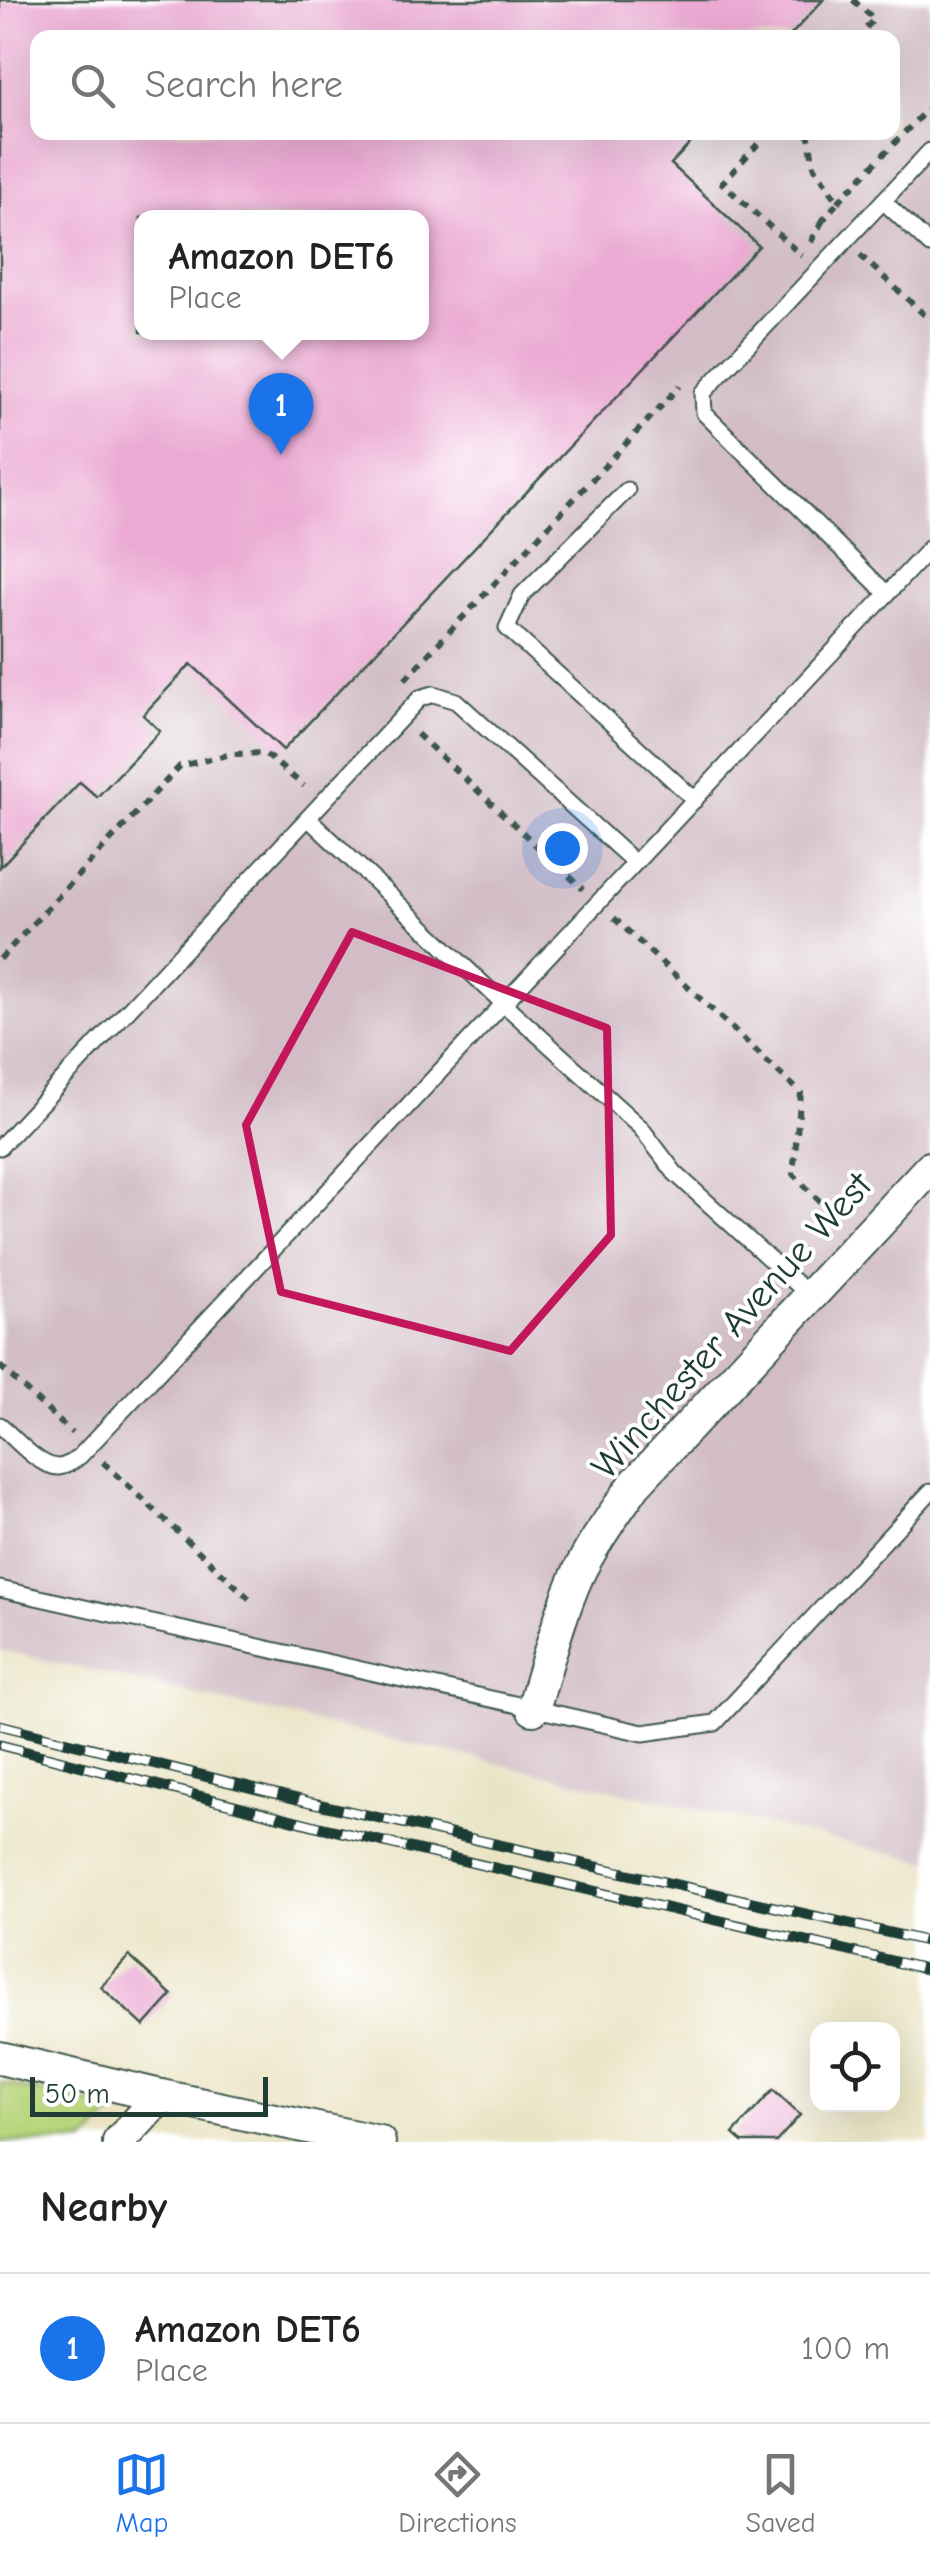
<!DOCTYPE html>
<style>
body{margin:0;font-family:"Comic Neue",sans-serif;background:#f2f2f2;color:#222}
.controls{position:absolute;right:30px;bottom:30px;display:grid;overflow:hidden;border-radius:20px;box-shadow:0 10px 40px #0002}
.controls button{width:90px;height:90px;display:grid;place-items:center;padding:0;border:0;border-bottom:2px solid #e0e0e0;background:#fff;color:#222;font:50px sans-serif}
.scale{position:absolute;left:30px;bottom:25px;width:238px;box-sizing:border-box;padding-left:10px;border:5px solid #1f3d34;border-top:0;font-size:28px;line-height:35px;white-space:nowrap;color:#1f3d34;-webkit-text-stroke:8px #fff;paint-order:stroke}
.you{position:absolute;left:562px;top:848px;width:35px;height:35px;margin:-25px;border:8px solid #fff;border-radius:50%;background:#1a73e8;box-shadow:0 0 0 15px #1a73e833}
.badge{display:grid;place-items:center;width:65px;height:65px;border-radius:50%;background:#1a73e8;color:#fff;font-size:32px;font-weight:700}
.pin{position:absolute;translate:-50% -82px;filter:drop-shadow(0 2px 5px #0008)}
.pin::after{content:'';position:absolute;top:52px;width:35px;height:30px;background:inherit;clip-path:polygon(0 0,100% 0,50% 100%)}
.popup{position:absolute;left:134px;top:210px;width:295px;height:130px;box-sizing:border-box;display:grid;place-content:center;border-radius:20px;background:#fff;filter:drop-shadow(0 2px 8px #0005);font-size:32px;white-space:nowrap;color:#767676}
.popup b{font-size:38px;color:#222}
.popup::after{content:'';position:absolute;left:50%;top:100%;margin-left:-20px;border:20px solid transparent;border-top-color:#fff}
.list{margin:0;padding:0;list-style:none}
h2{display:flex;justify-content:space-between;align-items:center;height:130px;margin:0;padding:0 40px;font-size:42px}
h2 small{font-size:32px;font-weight:400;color:#767676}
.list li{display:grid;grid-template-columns:65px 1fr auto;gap:30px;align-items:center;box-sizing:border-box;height:150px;padding:0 40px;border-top:2px solid #e0e0e0}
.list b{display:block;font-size:38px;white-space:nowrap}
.list p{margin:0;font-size:32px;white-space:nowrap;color:#767676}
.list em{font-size:32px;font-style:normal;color:#767676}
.icon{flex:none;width:55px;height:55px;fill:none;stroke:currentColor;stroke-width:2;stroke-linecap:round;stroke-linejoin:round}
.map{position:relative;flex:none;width:930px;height:2142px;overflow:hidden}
.search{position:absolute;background:#fff;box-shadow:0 10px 40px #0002;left:30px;right:30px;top:30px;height:110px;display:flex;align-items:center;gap:25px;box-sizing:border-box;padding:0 35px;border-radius:20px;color:#767676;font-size:38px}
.sheet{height:280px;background:#fff}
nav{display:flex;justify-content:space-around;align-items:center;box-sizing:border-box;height:140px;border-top:2px solid #e0e0e0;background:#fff;font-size:28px;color:#767676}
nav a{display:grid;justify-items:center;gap:5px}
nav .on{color:#1a73e8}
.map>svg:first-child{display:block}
.industrial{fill:#d2bdc6;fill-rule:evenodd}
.green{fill:#b8d57b;stroke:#6c8958;stroke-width:2.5}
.building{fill:#eba9d3;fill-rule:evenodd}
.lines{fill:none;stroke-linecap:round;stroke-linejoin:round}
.service-casing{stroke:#3d564a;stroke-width:19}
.minor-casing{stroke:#3d564a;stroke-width:36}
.path{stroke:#3d564a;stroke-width:6;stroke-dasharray:8 8;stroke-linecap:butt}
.service{stroke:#fff;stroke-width:15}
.minor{stroke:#fff;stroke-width:32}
.rail-casing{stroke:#1f3d34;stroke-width:11}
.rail{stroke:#fff;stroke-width:8;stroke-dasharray:22;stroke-linecap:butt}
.marked{fill:none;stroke:#c2185b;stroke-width:8;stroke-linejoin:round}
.labels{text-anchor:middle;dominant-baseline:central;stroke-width:8;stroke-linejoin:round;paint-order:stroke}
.street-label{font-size:38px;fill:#1f3d34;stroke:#fff}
</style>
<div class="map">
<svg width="930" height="2142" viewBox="0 0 930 2142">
<rect width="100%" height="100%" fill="#fff"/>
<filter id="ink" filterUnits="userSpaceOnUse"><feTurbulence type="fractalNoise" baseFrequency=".01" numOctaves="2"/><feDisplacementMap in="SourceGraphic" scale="20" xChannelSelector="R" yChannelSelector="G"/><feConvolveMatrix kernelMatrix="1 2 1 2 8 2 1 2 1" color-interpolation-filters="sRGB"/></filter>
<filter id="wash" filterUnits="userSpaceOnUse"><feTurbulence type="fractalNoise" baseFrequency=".0048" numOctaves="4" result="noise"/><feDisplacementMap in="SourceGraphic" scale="40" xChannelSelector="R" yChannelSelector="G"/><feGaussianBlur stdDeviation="2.25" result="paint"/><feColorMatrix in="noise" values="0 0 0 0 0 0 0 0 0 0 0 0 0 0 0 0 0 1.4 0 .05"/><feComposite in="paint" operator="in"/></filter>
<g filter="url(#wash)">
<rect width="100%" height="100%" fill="#eae4c5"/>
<path class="industrial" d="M 0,0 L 930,0 L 930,1862 L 0,1650 ZM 38,38 L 892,38 L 892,132 L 38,132 ZM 141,218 L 421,218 L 421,332 L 141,332 Z"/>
<polygon class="green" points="0,2083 116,2110 86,2142 0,2142"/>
<g id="blocks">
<g class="building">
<path d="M 0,0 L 823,0 L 788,38 L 38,38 L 38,132 L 701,132 L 671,164 L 759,246 L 283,750 L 191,664 L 143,715 L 160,731 L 97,797 L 80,782 L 0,867 ZM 141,218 L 421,218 L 421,332 L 141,332 Z"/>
<polygon points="129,1956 172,1995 144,2026 101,1987"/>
<polygon points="773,2090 800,2115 776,2142 742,2142 733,2134"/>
</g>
</g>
</g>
<g filter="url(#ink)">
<use href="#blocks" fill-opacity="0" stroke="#3d564a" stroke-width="2.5"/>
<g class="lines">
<g class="service-casing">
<g id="service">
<polyline points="883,201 930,245"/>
<polyline points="627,490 522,595 507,628 695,800"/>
<polyline points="887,594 704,413 703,393 930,151"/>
<polyline points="308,818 504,1004 641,1128 675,1173 810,1296"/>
<polyline points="0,1147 420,698 434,694 456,701 635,863"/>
<path d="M 0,1425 C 13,1437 40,1468 59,1467 C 67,1466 74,1461 80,1456 L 930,548"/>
<polyline points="0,1589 643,1733 715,1723 930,1492"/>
</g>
</g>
<g class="minor-casing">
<g id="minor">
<path d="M 533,1709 C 547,1664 558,1619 577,1576 C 592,1544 615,1513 635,1484 L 930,1168"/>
<polyline points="0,2058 161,2096 379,2142"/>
<polyline points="119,2142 161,2096"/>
</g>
</g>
<g class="path">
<polyline points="853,0 874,19 857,38"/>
<polyline points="769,132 722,183 802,256"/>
<polyline points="808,132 814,166 838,202 823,220 829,226"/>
<polyline points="838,202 930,106"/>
<polyline points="811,242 823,220"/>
<polyline points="860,255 930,320"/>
<polyline points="405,679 680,386"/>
<polyline points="417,734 583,889"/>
<polyline points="614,918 801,1093 793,1174 836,1218"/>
<polyline points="0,959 180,766 231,754 264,753 304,786"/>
<polyline points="0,1366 72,1433"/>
<polyline points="103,1462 253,1602"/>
</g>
<use href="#service" class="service"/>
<use href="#minor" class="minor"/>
<g class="rail-casing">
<g id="rail">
<polyline points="0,1725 309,1802 930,1942"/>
<polyline points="0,1745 320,1827 930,1970"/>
</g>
</g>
<use href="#rail" class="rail"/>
</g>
</g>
<path class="marked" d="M 352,932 L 607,1028 L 611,1235 L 510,1351 L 281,1292 L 246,1125 Z"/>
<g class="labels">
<g class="street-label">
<text transform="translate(732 1326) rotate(-48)">Winchester Avenue West</text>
</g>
</g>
</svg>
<div class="controls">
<button><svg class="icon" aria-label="locate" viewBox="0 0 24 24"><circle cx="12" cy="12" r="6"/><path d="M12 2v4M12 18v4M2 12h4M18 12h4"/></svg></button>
</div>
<div class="scale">50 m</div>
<div class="you"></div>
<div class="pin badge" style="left:281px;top:455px">1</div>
<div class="popup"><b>Amazon DET6</b>Place</div>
<div class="search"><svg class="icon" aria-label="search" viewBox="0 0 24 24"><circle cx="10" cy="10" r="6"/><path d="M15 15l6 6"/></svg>Search here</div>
</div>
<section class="sheet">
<h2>Nearby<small></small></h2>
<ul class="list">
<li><span class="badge">1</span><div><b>Amazon DET6</b><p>Place</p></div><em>100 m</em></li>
</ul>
</section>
<nav>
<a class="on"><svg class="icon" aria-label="map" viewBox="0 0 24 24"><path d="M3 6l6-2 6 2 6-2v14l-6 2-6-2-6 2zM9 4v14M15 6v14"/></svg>Map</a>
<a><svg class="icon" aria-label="directions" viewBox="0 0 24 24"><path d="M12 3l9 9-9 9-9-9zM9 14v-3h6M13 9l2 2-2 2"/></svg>Directions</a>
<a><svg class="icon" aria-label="saved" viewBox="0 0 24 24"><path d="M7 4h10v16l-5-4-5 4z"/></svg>Saved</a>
</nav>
